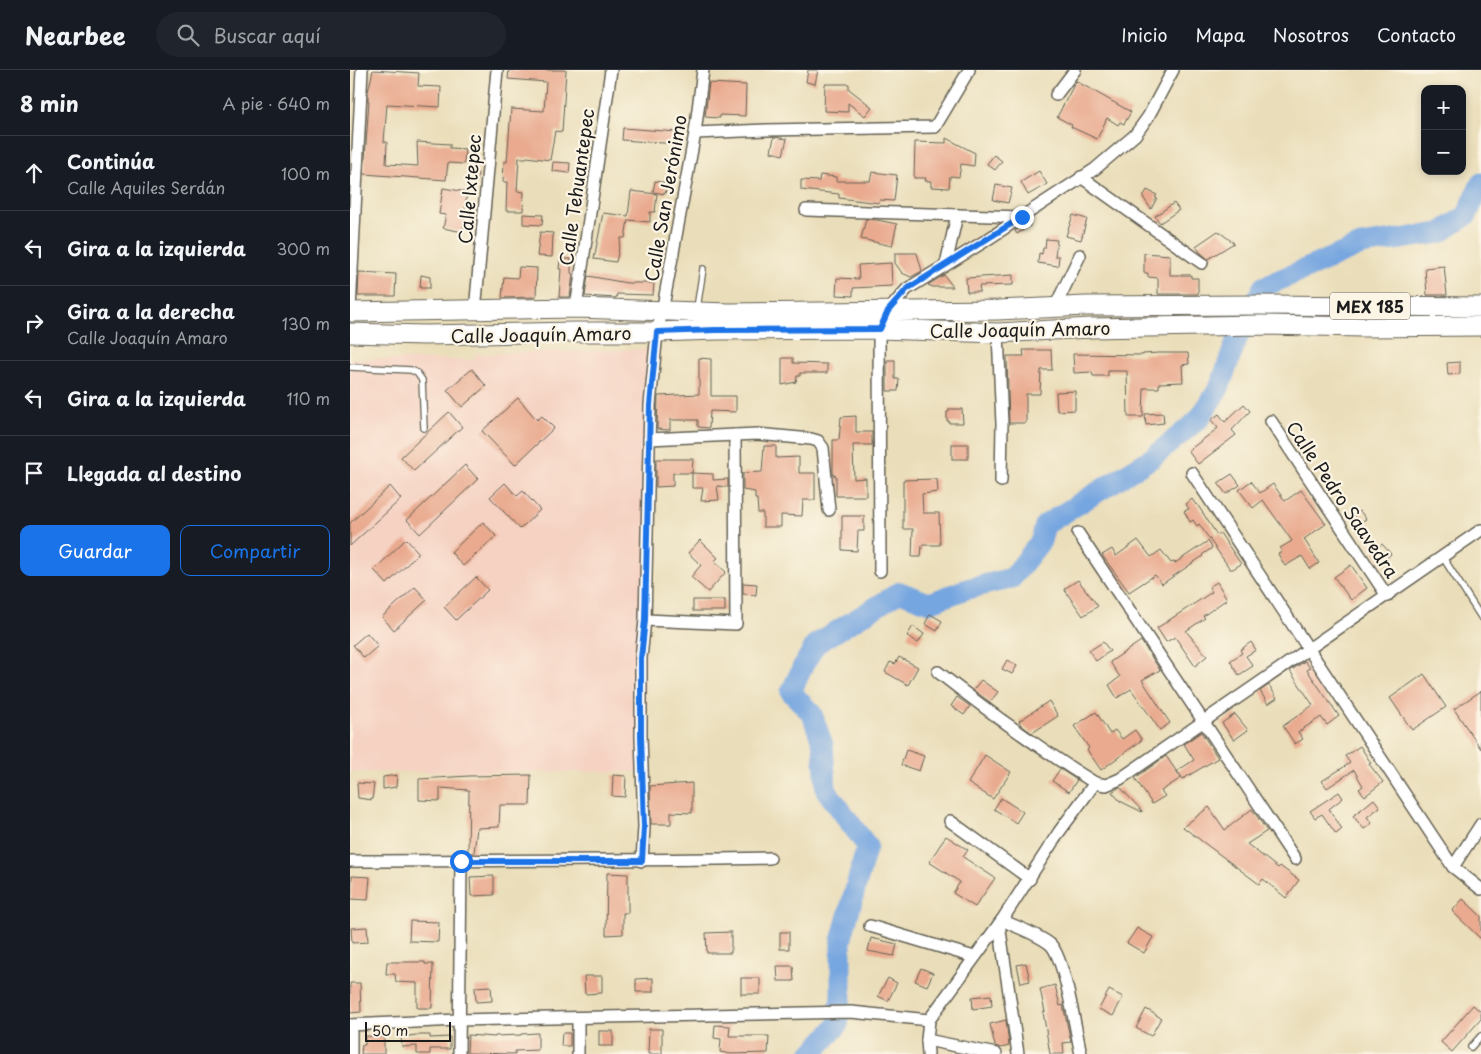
<!DOCTYPE html>
<html lang="es">
<meta charset="utf-8">
<style>
body{margin:0;font-family:"Playpen Sans",sans-serif;background:#20242c;color:#f1f3f6}
.controls{position:absolute;right:15px;top:15px;display:grid;overflow:hidden;border-radius:10px;box-shadow:0 2px 8px #0003}
.controls button{width:45px;height:45px;display:grid;place-items:center;padding:0;border:0;border-bottom:1px solid #363941;background:#171b24;color:#f1f3f6;font:25px sans-serif}
.scale{position:absolute;left:15px;bottom:12px;width:86px;box-sizing:border-box;padding-left:5px;border:2px solid #1c1c1c;border-top:0;font-size:14px;line-height:18px;white-space:nowrap;color:#1c1c1c;-webkit-text-stroke:4px #fcf5e5;paint-order:stroke}
.stop{position:absolute;width:15px;height:15px;margin:-11px;border:4px solid #1a73e8;border-radius:50%;background:#fff}
.stop.end{background:#1a73e8;border-color:#fff;box-shadow:0 1px 5px #0008}
.list{margin:0;padding:0;list-style:none}
h2{display:flex;justify-content:space-between;align-items:center;height:65px;margin:0;padding:0 20px;font-size:21px}
h2 small{font-size:16px;font-weight:400;color:#9ea1a6}
.list li{display:grid;grid-template-columns:32px 1fr auto;gap:15px;align-items:center;box-sizing:border-box;height:75px;padding:0 20px;border-top:1px solid #363941}
.list b{display:block;font-size:19px;white-space:nowrap}
.list p{margin:0;font-size:16px;white-space:nowrap;color:#9ea1a6}
.list em{font-size:16px;font-style:normal;color:#9ea1a6}
.actions{display:flex;gap:10px;padding:15px 20px}
.actions a{flex:1;padding:11px 0;border:1px solid #1a73e8;border-radius:10px;text-align:center;font-size:18px;color:#1a73e8}
.actions .main{background:#1a73e8;color:#fff}
.icon{flex:none;width:28px;height:28px;fill:none;stroke:currentColor;stroke-width:2;stroke-linecap:round;stroke-linejoin:round}
.map{position:relative;flex:none;width:1131px;height:984px;overflow:hidden}
header{display:flex;align-items:center;gap:30px;box-sizing:border-box;height:70px;padding:0 25px;background:#171b24;border-bottom:1px solid #363941}
header strong{font-size:24px}
nav{display:flex;gap:28px;margin-inline-start:auto;font-size:18px}
.search{width:350px;height:45px;background:#20242c;display:flex;align-items:center;gap:12px;box-sizing:border-box;padding:0 18px;border-radius:28px;color:#9ea1a6;font-size:19px}
main{display:flex}
aside{flex:1;background:#171b24}
.map>svg:first-child{display:block}
.built{fill:#f5d2c2}
.lines{fill:none;stroke-linecap:round;stroke-linejoin:round}
.river{stroke:#76a6e0;stroke-width:21}
.building{fill:#e9aa8f}
.service-casing{stroke:#646053;stroke-width:8}
.minor-casing{stroke:#646053;stroke-width:14}
.primary-casing{stroke:#646053;stroke-width:21}
.service{stroke:#fff;stroke-width:5.5}
.minor{stroke:#fff;stroke-width:11}
.primary{stroke:#fff;stroke-width:19}
.route{stroke:#1a73e8;stroke-width:6}
.labels{text-anchor:middle;dominant-baseline:central;stroke-width:4.5;stroke-linejoin:round;paint-order:stroke}
.shield{fill:#fcf5e5;stroke:#5f5d58;stroke-width:1}
.shield-label{font-size:16px;font-weight:bold;fill:#1c1c1c}
.street-label{font-size:18px;fill:#1c1c1c;stroke:#fcf5e5}
</style>
<header>
<strong>Nearbee</strong>
<div class="search"><svg class="icon" aria-label="search" viewBox="0 0 24 24"><circle cx="10" cy="10" r="6"/><path d="M15 15l6 6"/></svg>Buscar aquí</div>
<nav><a>Inicio</a><a>Mapa</a><a>Nosotros</a><a>Contacto</a></nav>
</header>
<main>
<aside>
<h2>8 min<small>A pie · 640 m</small></h2>
<ul class="list">
<li><svg class="icon" aria-label="ahead" viewBox="0 0 24 24"><path d="M12 20V5M6 11l6-6 6 6"/></svg><div><b>Continúa</b><p>Calle Aquiles Serdán</p></div><em>100 m</em></li>
<li><svg class="icon" aria-label="left" viewBox="0 0 24 24"><path d="M17 20v-9H6M10 6l-5 5 5 5"/></svg><div><b>Gira a la izquierda</b></div><em>300 m</em></li>
<li><svg class="icon" aria-label="right" viewBox="0 0 24 24"><path d="M7 20v-9h11M14 6l5 5-5 5"/></svg><div><b>Gira a la derecha</b><p>Calle Joaquín Amaro</p></div><em>130 m</em></li>
<li><svg class="icon" aria-label="left" viewBox="0 0 24 24"><path d="M17 20v-9H6M10 6l-5 5 5 5"/></svg><div><b>Gira a la izquierda</b></div><em>110 m</em></li>
<li><svg class="icon" aria-label="arrive" viewBox="0 0 24 24"><path d="M6 21V4h12l-3 4 3 4H6"/></svg><div><b>Llegada al destino</b></div></li>
</ul>
<div class="actions"><a class="main">Guardar</a><a>Compartir</a></div>
</aside>
<div class="map">
<svg width="1131" height="984" viewBox="0 0 1131 984">
<rect width="100%" height="100%" fill="#fcf5e5"/>
<filter id="ink" filterUnits="userSpaceOnUse"><feTurbulence type="fractalNoise" baseFrequency=".02" numOctaves="2"/><feDisplacementMap in="SourceGraphic" scale="10" xChannelSelector="R" yChannelSelector="G"/><feConvolveMatrix kernelMatrix="1 2 1 2 8 2 1 2 1" color-interpolation-filters="sRGB"/></filter>
<filter id="wash" filterUnits="userSpaceOnUse"><feTurbulence type="fractalNoise" baseFrequency=".0096" numOctaves="4" result="noise"/><feDisplacementMap in="SourceGraphic" scale="20" xChannelSelector="R" yChannelSelector="G"/><feGaussianBlur stdDeviation="1.12" result="paint"/><feColorMatrix in="noise" values="0 0 0 0 0 0 0 0 0 0 0 0 0 0 0 0 0 1.4 0 .05"/><feComposite in="paint" operator="in"/></filter>
<g filter="url(#wash)">
<rect width="100%" height="100%" fill="#eadeba"/>
<polygon class="built" points="306,279 292,702 0,702 0,289 125,290 125,284"/>
<g class="lines">
<polyline class="river" points="461,984 488,955 491,925 491,871 517,776 476,720 473,675 462,644 441,622 453,596 466,574 550,522 579,533 617,519 662,508 691,471 695,455 802,388 849,349 869,318 887,269 913,217 1011,175 1090,163 1117,145 1131,113"/>
</g>
<g id="blocks">
<g class="building">
<polygon points="23,0 69,3 68,16 91,17 90,37 37,34 34,72 37,72 36,94 68,96 67,72 100,74 100,78 115,79 114,94 98,93 96,110 14,104 19,31 18,31 18,22"/>
<polygon points="159,0 216,0 212,62 205,61 200,90 177,87 176,88 169,88 167,121 174,122 173,141 156,141 157,112 153,112 154,92 157,92 161,39 194,41 196,12 158,9"/>
<polygon points="458,0 468,0 465,14 456,12"/>
<polygon points="726,11 781,42 774,54 770,52 768,55 757,48 747,69 721,57 722,55 707,47"/>
<polygon points="359,13 396,15 395,46 370,45 370,48 355,47"/>
<polygon points="475,14 499,14 499,19 522,37 515,46 498,33 498,42 474,41"/>
<polygon points="273,58 328,62 327,74 272,70"/>
<polygon points="424,67 437,69 433,85 421,82"/>
<polygon points="596,68 625,83 624,96 611,94 609,107 600,106 599,118 581,117 581,111 575,111 576,108 564,108 565,72 596,73"/>
<polygon points="644,85 652,91 645,100 637,94"/>
<polygon points="203,92 220,93 219,103 202,101"/>
<polygon points="119,101 128,103 127,112 117,110"/>
<polygon points="689,101 697,114 678,125 671,112"/>
<polygon points="522,102 547,105 544,131 530,130 529,133 489,128 489,124 451,120 451,110 469,111 470,105 486,107 486,111 520,111"/>
<polygon points="305,111 317,113 315,124 303,122"/>
<polygon points="646,115 662,118 658,133 643,130"/>
<polygon points="93,118 117,122 113,162 93,158 96,145 89,144"/>
<polygon points="797,120 807,125 805,127 807,128 801,139 793,127"/>
<polygon points="281,121 307,124 305,142 300,142 300,152 278,150 275,168 271,168 266,192 244,189 253,143 278,146"/>
<polygon points="824,133 829,140 810,153 805,146"/>
<polygon points="173,144 193,145 192,155 173,154"/>
<polygon points="723,145 737,149 731,170 716,166"/>
<polygon points="516,149 527,150 547,154 542,176 511,169"/>
<polygon points="679,151 680,156 667,164 665,161"/>
<polygon points="868,161 884,173 858,189 850,182 846,176"/>
<polygon points="190,162 203,163 202,187 187,186"/>
<polygon points="696,169 707,170 705,186 709,186 708,196 688,193 689,183 692,184 693,178 695,178"/>
<polygon points="545,183 567,183 572,201 561,207 552,203 545,193"/>
<polygon points="794,183 820,185 820,205 841,205 841,208 848,208 848,224 808,224 808,208 798,207 798,203 794,203"/>
<polygon points="210,189 221,189 221,203 223,204 220,227 209,227 211,199 209,199"/>
<polygon points="541,193 542,216 503,218 503,226 486,225 487,208 509,209 508,195"/>
<polygon points="1094,196 1097,225 1077,225 1075,198"/>
<polygon points="169,197 187,198 186,227 152,228 154,207 168,208"/>
<polygon points="9,202 46,204 45,226 8,226"/>
<polygon points="71,205 80,207 80,218 70,218"/>
<polygon points="594,205 603,217 583,217 578,215"/>
<polygon points="663,205 663,215 629,216 630,222 617,222 616,208"/>
<polygon points="238,206 277,213 304,213 303,225 267,224 266,228 235,226"/>
<polygon points="673,280 701,280 702,300 691,300 690,324 676,324 676,353 659,353 657,286 674,286"/>
<polygon points="809,283 838,283 839,294 832,295 833,312 809,313 809,318 794,318 793,347 778,347 777,301 758,301 758,306 743,306 742,302 724,303 723,284 793,285 793,284"/>
<polygon points="349,288 361,289 361,326 386,326 386,342 360,341 359,358 348,357 348,350 320,350 320,360 307,359 308,326 349,324"/>
<polygon points="432,288 443,288 443,293 477,294 477,303 450,303 450,306 447,306 446,312 432,315"/>
<polygon points="537,290 545,290 545,309 549,309 548,321 537,321"/>
<polygon points="1110,292 1110,304 1098,305 1097,293"/>
<polygon points="122,299 136,316 112,337 97,320"/>
<polygon points="725,321 725,340 707,341 706,322"/>
<polygon points="168,328 187,350 192,346 204,358 165,395 132,361"/>
<polygon points="894,334 900,341 882,360 886,365 848,394 838,381 868,358 861,350 869,344 875,352"/>
<polygon points="599,339 612,339 613,353 599,353 599,351 597,351 597,342 599,342"/>
<polygon points="99,342 112,357 64,401 51,387"/>
<polygon points="813,343 814,353 796,355 795,344"/>
<polygon points="506,346 506,362 522,362 522,375 503,375 504,409 516,408 516,426 486,426 486,406 483,405 483,370 489,370 491,347"/>
<rect x="602" y="374" width="16" height="15"/>
<polygon points="414,376 426,376 426,388 449,387 449,403 465,403 465,430 453,430 452,446 431,445 431,457 413,457 413,443 408,443 407,429 405,429 405,422 393,420 393,403 412,402"/>
<polygon points="306,389 343,389 342,403 323,403 323,416 306,417"/>
<polygon points="115,395 128,409 70,464 57,450"/>
<polygon points="342,403 363,404 363,410 378,409 378,417 367,416 369,430 351,431 353,418 342,418"/>
<polygon points="882,404 890,415 876,424 868,413"/>
<polygon points="587,409 588,422 572,424 573,443 589,443 590,475 572,475 571,487 562,487 563,459 553,459 553,410"/>
<polygon points="901,411 910,423 923,414 935,431 951,420 976,454 954,469 969,493 960,499 952,486 935,496 928,484 932,482 930,478 942,471 913,430 903,438 889,420"/>
<polygon points="155,413 167,426 173,421 190,440 170,459 140,427"/>
<polygon points="40,416 51,429 0,476 0,453"/>
<polygon points="842,429 846,435 847,434 867,465 870,463 891,494 883,499 880,499 849,454 847,456 843,450 840,452 834,441 839,439 836,434"/>
<polygon points="1010,441 1016,449 1008,454 1002,447"/>
<polygon points="492,446 514,446 514,461 508,461 507,481 492,480"/>
<polygon points="133,452 146,466 113,496 101,482"/>
<polygon points="56,469 69,483 37,514 24,500"/>
<polygon points="350,470 368,488 364,491 376,502 358,522 341,507 351,495 338,483"/>
<polygon points="788,470 801,487 811,480 821,493 823,492 825,493 858,471 862,478 852,485 853,486 812,514 805,505 779,522 752,485 762,479 766,486"/>
<polygon points="1032,474 1041,484 1032,492 1024,482"/>
<polygon points="1001,495 1017,518 1001,530 984,507"/>
<polygon points="126,507 138,520 106,550 94,537"/>
<polygon points="728,510 748,536 733,546 714,519"/>
<polygon points="867,512 877,529 853,546 855,548 836,561 857,586 845,596 825,567 816,572 807,558 862,522 859,517"/>
<polygon points="393,513 407,514 406,525 393,524"/>
<polygon points="65,517 77,530 44,560 32,547"/>
<rect x="343" y="530" width="32" height="11"/>
<polygon points="580,544 592,551 587,561 575,554"/>
<polygon points="563,556 574,564 568,573 557,566"/>
<polygon points="17,563 28,576 14,588 3,575"/>
<polygon points="791,571 810,600 792,610 820,653 810,660 781,619 767,628 759,615 770,607 760,592"/>
<polygon points="753,572 760,581 746,591 739,581"/>
<polygon points="901,572 906,580 896,586 903,596 889,605 880,591 892,583 890,580"/>
<polygon points="549,587 568,597 558,615 535,602 540,592 545,594"/>
<polygon points="657,590 667,596 662,604 652,599"/>
<polygon points="955,591 960,598 957,600 989,646 977,655 971,647 948,662 953,669 945,674 933,656 963,635 940,601"/>
<polygon points="1074,604 1096,637 1062,660 1040,628"/>
<polygon points="631,610 648,622 640,632 623,620"/>
<polygon points="919,615 927,628 918,634 910,621"/>
<polygon points="1131,621 1131,679 1104,639"/>
<polygon points="607,627 620,636 614,645 601,636"/>
<polygon points="699,631 708,646 682,663 671,655 669,651"/>
<polygon points="746,642 760,664 765,660 772,669 785,660 792,670 751,700 737,680 739,678 724,656"/>
<polygon points="885,644 898,660 884,670 872,653"/>
<polygon points="851,662 868,688 833,709 827,701 844,690 834,674"/>
<polygon points="1010,676 1021,693 1019,694 1033,712 1015,726 1009,719 1013,716 1004,700 977,718 972,711 1000,693 995,686"/>
<polygon points="556,680 574,686 569,701 551,695"/>
<polygon points="635,685 661,702 643,729 618,713"/>
<polygon points="816,686 831,708 811,721 815,726 802,734 785,708"/>
<polygon points="710,699 727,710 719,722 702,711"/>
<polygon points="47,705 46,717 33,719 33,707"/>
<polygon points="181,705 180,735 150,735 149,757 127,758 124,783 118,783 119,720 90,718 90,731 69,730 69,709 119,706"/>
<polygon points="263,705 276,706 275,727 262,726"/>
<polygon points="7,713 24,714 22,730 8,728"/>
<polygon points="342,713 342,743 321,742 321,754 301,754 300,716"/>
<polygon points="770,717 792,741 792,742 770,731 762,722"/>
<polygon points="989,722 993,728 979,739 992,759 986,764 972,744 965,748 960,741"/>
<polygon points="651,728 673,742 666,753 644,739"/>
<polygon points="1024,729 1030,737 1017,747 1022,753 1014,759 1003,746"/>
<polygon points="859,737 875,760 902,739 917,761 897,774 928,798 930,796 949,810 936,828 913,809 909,814 833,757"/>
<polygon points="596,766 618,780 613,787 645,808 625,837 603,823 610,812 579,792"/>
<polygon points="257,803 278,804 278,843 273,843 273,864 256,865"/>
<polygon points="2,806 20,807 18,830 1,829"/>
<polygon points="144,806 144,825 121,826 120,807"/>
<polygon points="1113,829 1131,846 1131,869 1102,841"/>
<polygon points="60,851 89,852 88,872 59,871"/>
<polygon points="17,857 18,872 2,873 1,858"/>
<polygon points="787,858 803,867 794,883 777,873"/>
<polygon points="381,862 381,883 357,883 356,863"/>
<rect x="430" y="862" width="9" height="17"/>
<polygon points="521,868 547,874 544,886 518,881"/>
<polygon points="37,892 75,892 75,894 83,894 82,938 67,938 67,913 46,912 45,904 36,904"/>
<polygon points="676,893 680,911 671,913 667,895"/>
<polygon points="427,896 443,896 444,911 428,911"/>
<polygon points="571,898 583,903 577,916 565,911"/>
<polygon points="234,906 252,906 252,923 235,924"/>
<polygon points="303,908 303,922 286,922 286,909"/>
<rect x="391" y="908" width="19" height="16"/>
<polygon points="538,908 547,913 538,931 528,926"/>
<polygon points="0,913 10,913 11,942 0,943"/>
<polygon points="705,915 710,936 713,935 721,972 713,973 714,984 700,984 693,942 695,942 690,919"/>
<polygon points="141,916 142,931 126,932 125,917"/>
<polygon points="759,920 773,927 763,946 749,939"/>
<polygon points="641,925 642,936 623,939 622,927"/>
<polygon points="1123,935 1131,942 1131,949 1102,982 1091,972"/>
<polygon points="796,939 811,948 801,966 786,958"/>
<polygon points="656,950 659,976 651,978 645,976 640,954"/>
<polygon points="365,955 380,956 379,966 419,966 418,983 381,984 370,982 371,969 364,968"/>
<polygon points="299,959 312,959 312,984 298,984"/>
<rect x="249" y="961" width="14" height="15"/>
<polygon points="188,963 188,980 165,981 165,984 117,983 118,965 145,967 145,966 171,965 171,964"/>
<polygon points="212,963 220,963 220,976 211,976"/>
<polygon points="67,965 80,965 80,968 100,967 100,979 80,979 80,984 67,984 67,976 52,977 51,967"/>
<polygon points="15,966 34,967 34,984 11,984 12,975 15,975"/>
</g>
</g>
</g>
<g filter="url(#ink)">
<use href="#blocks" fill-opacity="0" stroke="#646053" stroke-width="1"/>
<g class="lines">
<g class="service-casing">
<g id="service">
<polyline points="347,238 353,199"/>
<polyline points="0,297 61,300 67,303 72,310 74,358"/>
<polyline points="1092,486 1131,547"/>
<polyline points="1121,977 1131,966"/>
</g>
</g>
<g class="minor-casing">
<g id="minor">
<polyline points="706,25 725,0"/>
<polyline points="345,63 416,60 585,57 619,0"/>
<polyline points="731,107 852,193"/>
<polyline points="456,140 672,147"/>
<polyline points="596,194 607,145"/>
<polyline points="705,237 730,185"/>
<polyline points="226,238 261,0"/>
<polyline points="0,240 12,0"/>
<polyline points="125,241 147,0"/>
<polyline points="648,263 652,354 651,411"/>
<polyline points="921,351 1037,526"/>
<polyline points="299,369 407,364 461,369 468,371 473,378 479,440"/>
<polyline points="842,403 1103,797 1131,819"/>
<polyline points="728,463 945,789"/>
<polyline points="530,501 529,259 538,241 557,219 635,171 745,99 785,65 798,47 823,0"/>
<polyline points="295,550 386,554 385,365"/>
<path d="M 588,602 C 639,642 690,679 745,713"/>
<polyline points="600,751 680,809"/>
<path d="M 0,791 C 140,790 280,791 420,788"/>
<polyline points="292,791 294,757 291,666 291,588 295,550 300,335 307,262 312,242 345,63 353,0"/>
<polyline points="1103,797 1131,754"/>
<path d="M 652,850 C 666,857 690,865 701,875 C 715,890 726,962 731,984"/>
<polyline points="649,854 668,984"/>
<polyline points="520,856 624,887"/>
<polyline points="0,955 108,950 501,942 579,950 652,850 709,762 745,713 756,715 770,709 1131,460"/>
<polyline points="1,955 1,984"/>
<polyline points="577,970 646,984"/>
<polyline points="109,984 111,791"/>
<polyline points="228,984 228,948"/>
<polyline points="578,984 577,970 579,950"/>
</g>
</g>
<g class="primary-casing">
<g id="primary">
<polyline points="0,242 226,238 379,243 648,240 736,236 908,235 1131,237"/>
<polyline points="0,263 74,265 224,262 307,262 366,260 529,259 648,263 741,258 909,255 1014,257 1131,256"/>
</g>
</g>
<use href="#service" class="service"/>
<use href="#minor" class="minor"/>
<use href="#primary" class="primary"/>
</g>
</g>
<g class="lines" filter="url(#ink)">
<polyline class="route" points="111,791 292,791 294,757 291,666 291,588 295,550 300,335 307,262 366,260 530,259 538,241 557,219 672,147"/>
</g>
<g class="labels">
<rect class="shield" x="980" y="222.5" width="80" height="27" rx="4"/>
<g class="shield-label">
<text x="1020" y="236">MEX 185</text>
</g>
<g class="street-label">
<text transform="translate(226 117) rotate(-82)">Calle Tehuantepec</text>
<text transform="translate(119 119) rotate(-85)">Calle Ixtepec</text>
<text transform="translate(315 128) rotate(-80)">Calle San Jerónimo</text>
<text transform="translate(670 259) rotate(-1)">Calle Joaquín Amaro</text>
<text transform="translate(191 264) rotate(-1)">Calle Joaquín Amaro</text>
<text transform="translate(993 429) rotate(56)">Calle Pedro Saavedra</text>
</g>
</g>
</svg>
<div class="controls">
<button>+</button>
<button>−</button>
</div>
<div class="scale">50 m</div>
<div class="stop" style="left:111px;top:791px"></div>
<div class="stop end" style="left:672px;top:147px"></div>
</div>
</main>
